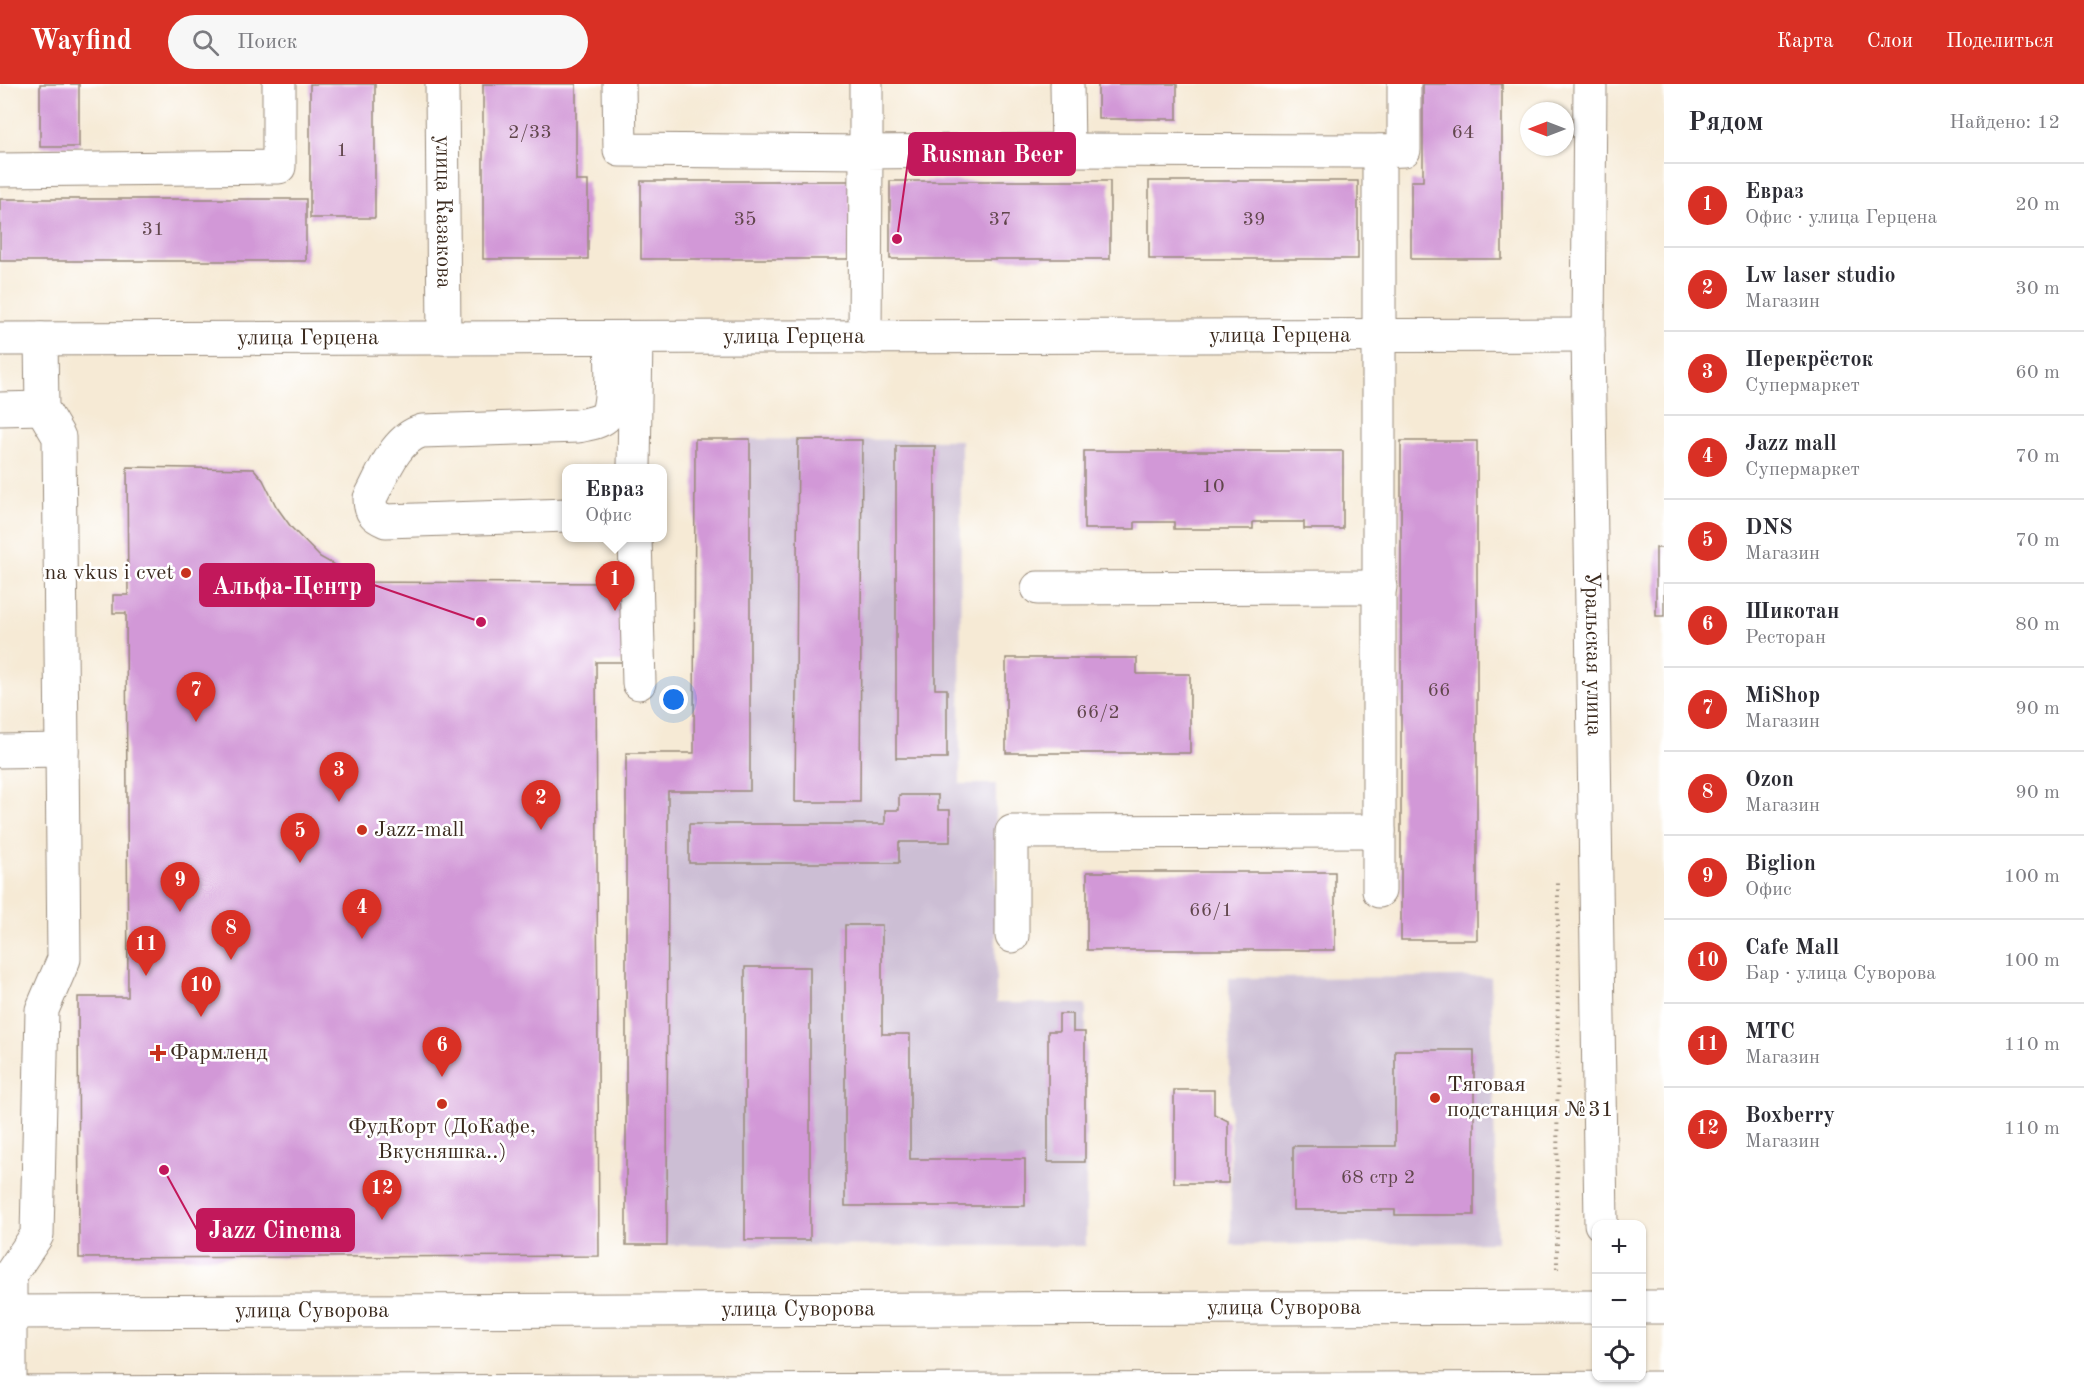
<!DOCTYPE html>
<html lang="ru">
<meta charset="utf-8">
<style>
body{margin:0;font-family:"Old Standard TT",serif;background:#f7f7f7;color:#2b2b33}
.controls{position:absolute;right:18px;bottom:18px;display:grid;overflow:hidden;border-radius:12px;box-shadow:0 2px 4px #0004}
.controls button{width:54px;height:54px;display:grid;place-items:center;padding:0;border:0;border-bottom:2px solid #e1e1e2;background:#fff;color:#2b2b33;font:30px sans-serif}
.compass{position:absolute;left:1520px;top:18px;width:54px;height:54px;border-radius:50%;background:#fff;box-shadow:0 2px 4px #0004;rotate:270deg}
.you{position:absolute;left:674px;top:616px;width:21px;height:21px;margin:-15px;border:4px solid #fff;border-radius:50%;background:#1a73e8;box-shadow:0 0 0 9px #1a73e833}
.badge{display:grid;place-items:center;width:39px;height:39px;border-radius:50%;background:#d93025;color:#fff;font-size:20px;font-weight:700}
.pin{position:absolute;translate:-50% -50px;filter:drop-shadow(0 2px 3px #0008)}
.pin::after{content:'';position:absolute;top:32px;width:21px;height:18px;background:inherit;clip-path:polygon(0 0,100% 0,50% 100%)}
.popup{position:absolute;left:562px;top:380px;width:105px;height:78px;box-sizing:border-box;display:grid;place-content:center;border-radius:12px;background:#fff;filter:drop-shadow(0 2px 4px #0005);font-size:20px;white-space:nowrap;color:#7c7c81}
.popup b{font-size:22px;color:#2b2b33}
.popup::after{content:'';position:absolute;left:50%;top:100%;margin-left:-12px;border:12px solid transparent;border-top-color:#fff}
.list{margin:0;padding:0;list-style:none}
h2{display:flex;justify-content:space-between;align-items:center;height:78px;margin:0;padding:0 24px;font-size:26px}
h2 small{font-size:20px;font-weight:400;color:#7c7c81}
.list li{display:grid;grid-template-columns:39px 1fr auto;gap:18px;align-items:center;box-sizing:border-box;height:84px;padding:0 24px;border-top:2px solid #e1e1e2}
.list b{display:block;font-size:22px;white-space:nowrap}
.list p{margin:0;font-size:20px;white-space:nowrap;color:#7c7c81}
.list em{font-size:20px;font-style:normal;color:#7c7c81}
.icon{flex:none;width:33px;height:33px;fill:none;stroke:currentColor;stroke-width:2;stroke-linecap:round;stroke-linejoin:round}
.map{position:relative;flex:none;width:1664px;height:1316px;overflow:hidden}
header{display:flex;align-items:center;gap:36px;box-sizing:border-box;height:84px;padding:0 30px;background:#d93025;color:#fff}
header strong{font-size:28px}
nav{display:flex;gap:33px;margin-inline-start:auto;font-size:21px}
.search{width:420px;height:54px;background:#f7f7f7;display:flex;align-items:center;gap:15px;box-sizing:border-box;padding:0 21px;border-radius:33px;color:#7c7c81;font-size:22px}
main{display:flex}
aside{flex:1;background:#fff}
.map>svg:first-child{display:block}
.industrial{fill:#ccbed4}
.building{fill:#d298d7}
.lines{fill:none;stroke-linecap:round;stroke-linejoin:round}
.minor-casing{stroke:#988a7a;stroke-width:35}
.major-casing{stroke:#988a7a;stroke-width:35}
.path{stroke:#988a7a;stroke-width:4;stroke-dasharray:1.5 4.5;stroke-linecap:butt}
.minor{stroke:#fff;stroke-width:33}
.major{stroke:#fff;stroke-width:33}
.poi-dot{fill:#c8321e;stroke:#fff;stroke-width:2}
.labels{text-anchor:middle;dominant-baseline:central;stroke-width:5;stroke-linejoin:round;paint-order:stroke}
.number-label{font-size:20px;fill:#61464c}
.street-label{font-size:22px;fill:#3b2a1e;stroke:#fff}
.poi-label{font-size:22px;fill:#3b2a1e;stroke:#fff;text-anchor:start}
.leader{fill:none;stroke:#c2185b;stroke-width:2}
.callout-dot{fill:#c2185b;stroke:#fff;stroke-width:2}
.callout{fill:#c2185b;stroke:#c2185b;stroke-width:2}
.callout-label{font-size:24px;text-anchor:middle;font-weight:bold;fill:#fff}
</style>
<header>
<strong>Wayfind</strong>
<div class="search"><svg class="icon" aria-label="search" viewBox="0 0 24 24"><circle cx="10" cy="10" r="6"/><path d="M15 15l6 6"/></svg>Поиск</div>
<nav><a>Карта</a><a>Слои</a><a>Поделиться</a></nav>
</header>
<main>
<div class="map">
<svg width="1664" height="1316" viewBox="0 0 1664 1316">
<rect width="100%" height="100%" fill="#fff"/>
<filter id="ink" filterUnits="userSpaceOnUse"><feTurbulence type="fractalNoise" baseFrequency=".0167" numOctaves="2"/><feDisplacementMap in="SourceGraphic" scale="12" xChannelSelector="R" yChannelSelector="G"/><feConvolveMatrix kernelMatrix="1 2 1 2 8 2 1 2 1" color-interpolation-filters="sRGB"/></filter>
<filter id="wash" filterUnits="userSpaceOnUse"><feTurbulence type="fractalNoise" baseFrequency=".008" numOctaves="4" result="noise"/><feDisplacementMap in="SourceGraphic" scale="24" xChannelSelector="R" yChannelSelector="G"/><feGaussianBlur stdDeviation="1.35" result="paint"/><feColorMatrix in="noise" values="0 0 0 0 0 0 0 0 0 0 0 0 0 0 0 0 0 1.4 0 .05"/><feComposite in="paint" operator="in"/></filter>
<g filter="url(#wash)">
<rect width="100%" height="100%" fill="#f6ead5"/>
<g class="industrial">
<polygon points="695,355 961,356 960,700 996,700 996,919 1086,920 1086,1162 626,1161 626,669 694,669"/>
<polygon points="1491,893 1497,1158 1231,1161 1229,894"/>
</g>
<g id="blocks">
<g class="building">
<rect x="40" y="0" width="39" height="63"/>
<rect x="310" y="0" width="65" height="134"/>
<polygon points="483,0 576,0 576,97 588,97 588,175 483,175"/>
<rect x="1098" y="0" width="79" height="35"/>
<polygon points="1423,0 1502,0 1502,175 1411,175 1411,97 1423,97"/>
<rect x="641" y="97" width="209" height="78"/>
<rect x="890" y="97" width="220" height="78"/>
<rect x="1149" y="97" width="209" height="78"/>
<rect x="0" y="115" width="306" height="62"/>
<polygon points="695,355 750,355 750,707 668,707 667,1161 626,1161 626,669 694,669"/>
<polygon points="798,356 862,356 860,718 795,718"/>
<rect x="1401" y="357" width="76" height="499"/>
<polygon points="896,362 935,362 935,605 947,605 947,674 896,674"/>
<polygon points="1084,367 1343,367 1343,445 1304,445 1304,438 1253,438 1253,445 1174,445 1174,438 1135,438 1135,445 1084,445"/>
<polygon points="127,383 254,385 263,396 276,422 291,443 320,473 338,483 340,498 623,499 623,578 596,578 599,1172 79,1174 78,913 128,913 126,529 113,529 113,511 128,511"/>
<rect x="1656" y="464" width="8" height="68"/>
<polygon points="1006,574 1137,574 1137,590 1190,590 1190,669 1006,669"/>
<polygon points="899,711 938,711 938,726 950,726 950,758 899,758 899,779 689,779 689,740 885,740 885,726 899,726"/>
<rect x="1087" y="788" width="248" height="78"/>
<polygon points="845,841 882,841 882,950 910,950 910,1075 1025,1075 1025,1122 845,1122"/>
<rect x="745" y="883" width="65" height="273"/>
<polygon points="1059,930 1073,930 1073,948 1085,948 1085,1078 1048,1078 1048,947 1059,947"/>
<polygon points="1395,966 1474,966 1474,1131 1395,1131 1395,1126 1293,1126 1293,1062 1395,1062"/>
<polygon points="1174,1006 1214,1006 1214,1030 1228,1037 1228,1099 1174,1099"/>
</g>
</g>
</g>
<g filter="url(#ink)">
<use href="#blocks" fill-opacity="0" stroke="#988a7a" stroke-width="1.5"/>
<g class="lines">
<g class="minor-casing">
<g id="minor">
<path id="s1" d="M 442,0 L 444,254"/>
<polyline points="619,0 620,66 866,68 866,0"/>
<polyline points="1067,0 1068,66"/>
<path id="s2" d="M 1590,0 L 1588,251 L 1601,1140"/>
<polyline points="0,86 279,83 279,0"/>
<polyline points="865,253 866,68 1068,66 1379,67"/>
<path id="s3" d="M 0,255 L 1588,251"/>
<polyline points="0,325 42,324"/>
<polyline points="634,384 636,254"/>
<path d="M 567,431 L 386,437 C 374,432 370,428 370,414 C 383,391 394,355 422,347 L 578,342 C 586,340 598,339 605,333 C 615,325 611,268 611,254"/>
<polyline points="635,454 639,599"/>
<polyline points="1038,504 1380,503"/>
<polyline points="0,667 62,666"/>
<polyline points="1379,807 1379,67 1404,66 1404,0"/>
<polyline points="1012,852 1012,748 1379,747"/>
<polyline points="10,1191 37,1151 42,926 64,875 59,353 42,324 41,255"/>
<polyline points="10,1201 10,1316"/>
</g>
</g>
<g class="major-casing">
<g id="major">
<polyline points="1642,1223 1664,1223"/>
<path id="s4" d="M 0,1228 L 1596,1223"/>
<polyline points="0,1309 1664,1304"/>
</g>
</g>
<polyline class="path" points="1557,1185 1558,799"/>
<use href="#minor" class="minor"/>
<use href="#major" class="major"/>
</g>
</g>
<g class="poi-dot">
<circle cx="186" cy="489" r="6"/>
<circle cx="362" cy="746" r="6"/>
<path d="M155 960h6v6h6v6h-6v6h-6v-6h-6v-6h6z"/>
<circle cx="1435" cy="1014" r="6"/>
<circle cx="442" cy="1020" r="6"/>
</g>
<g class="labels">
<g class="number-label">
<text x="530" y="49">2/33</text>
<text x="1463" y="49">64</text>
<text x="342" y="67">1</text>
<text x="745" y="136">35</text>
<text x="1000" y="136">37</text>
<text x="1254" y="136">39</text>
<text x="153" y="146">31</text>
<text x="1213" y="403">10</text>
<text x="1439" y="607">66</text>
<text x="1098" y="629">66/2</text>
<text x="1211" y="827">66/1</text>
<text x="1378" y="1094">68 стр 2</text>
</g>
<g class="street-label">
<text stroke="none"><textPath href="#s1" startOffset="128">улица Казакова</textPath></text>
<text stroke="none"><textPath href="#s3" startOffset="1280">улица Герцена</textPath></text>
<text stroke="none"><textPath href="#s3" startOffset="794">улица Герцена</textPath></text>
<text stroke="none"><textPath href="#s3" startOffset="308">улица Герцена</textPath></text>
<text stroke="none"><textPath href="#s2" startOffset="570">Уральская улица</textPath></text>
<text stroke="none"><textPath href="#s4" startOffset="1284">улица Суворова</textPath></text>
<text stroke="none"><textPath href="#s4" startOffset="798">улица Суворова</textPath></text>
<text stroke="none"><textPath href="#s4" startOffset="312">улица Суворова</textPath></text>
</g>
<g class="poi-label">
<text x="174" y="489" text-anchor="end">na vkus i cvet</text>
<text x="374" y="746">Jazz-mall</text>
<text x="170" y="969">Фармленд</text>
<text x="1447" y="1001">Тяговая<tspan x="1447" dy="25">подстанция №31</tspan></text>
<text x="442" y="1043" text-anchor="middle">ФудКорт (ДоКафе,<tspan x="442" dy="25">Вкусняшка..)</tspan></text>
</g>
</g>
<path class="leader" d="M897 155L909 70M481 538L374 501M164 1086L197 1146"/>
<g class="callout-dot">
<circle cx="897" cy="155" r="6"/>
<circle cx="481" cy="538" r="6"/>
<circle cx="164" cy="1086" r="6"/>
</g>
<g class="callout">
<rect x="909" y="49" width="166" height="42" rx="6"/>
<rect x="200" y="480" width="174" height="42" rx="6"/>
<rect x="197" y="1125" width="157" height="42" rx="6"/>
</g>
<g class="callout-label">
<text x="992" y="78">Rusman Beer</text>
<text x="287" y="510">Альфа-Центр</text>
<text x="275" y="1154">Jazz Cinema</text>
</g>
</svg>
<div class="controls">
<button>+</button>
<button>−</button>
<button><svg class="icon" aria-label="locate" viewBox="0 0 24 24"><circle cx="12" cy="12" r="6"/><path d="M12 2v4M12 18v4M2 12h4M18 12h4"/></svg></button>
</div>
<svg class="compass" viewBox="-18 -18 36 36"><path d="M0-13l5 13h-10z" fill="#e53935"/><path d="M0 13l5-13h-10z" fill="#7c7c81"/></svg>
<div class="you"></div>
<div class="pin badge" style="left:615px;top:527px">1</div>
<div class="popup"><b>Евраз</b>Офис</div>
<div class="pin badge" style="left:541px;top:746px">2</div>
<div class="pin badge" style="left:339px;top:718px">3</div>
<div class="pin badge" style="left:362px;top:855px">4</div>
<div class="pin badge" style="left:300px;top:779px">5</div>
<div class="pin badge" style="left:442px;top:993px">6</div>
<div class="pin badge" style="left:196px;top:638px">7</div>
<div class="pin badge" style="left:231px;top:876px">8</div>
<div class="pin badge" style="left:180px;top:828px">9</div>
<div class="pin badge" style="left:201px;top:933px">10</div>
<div class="pin badge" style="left:146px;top:892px">11</div>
<div class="pin badge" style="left:382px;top:1136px">12</div>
</div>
<aside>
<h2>Рядом<small>Найдено: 12</small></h2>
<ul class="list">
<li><span class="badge">1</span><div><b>Евраз</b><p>Офис · улица Герцена</p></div><em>20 m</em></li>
<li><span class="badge">2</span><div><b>Lw laser studio</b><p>Магазин</p></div><em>30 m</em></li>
<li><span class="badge">3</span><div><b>Перекрёсток</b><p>Супермаркет</p></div><em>60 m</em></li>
<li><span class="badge">4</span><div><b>Jazz mall</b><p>Супермаркет</p></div><em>70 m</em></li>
<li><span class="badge">5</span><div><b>DNS</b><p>Магазин</p></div><em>70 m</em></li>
<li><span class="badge">6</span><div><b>Шикотан</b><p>Ресторан</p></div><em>80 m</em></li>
<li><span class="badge">7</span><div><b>MiShop</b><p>Магазин</p></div><em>90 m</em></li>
<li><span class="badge">8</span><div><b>Ozon</b><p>Магазин</p></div><em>90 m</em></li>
<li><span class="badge">9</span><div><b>Biglion</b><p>Офис</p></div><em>100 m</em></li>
<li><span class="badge">10</span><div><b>Cafe Mall</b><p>Бар · улица Суворова</p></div><em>100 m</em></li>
<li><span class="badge">11</span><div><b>МТС</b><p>Магазин</p></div><em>110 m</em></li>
<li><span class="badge">12</span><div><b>Boxberry</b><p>Магазин</p></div><em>110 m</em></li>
</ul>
</aside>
</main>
